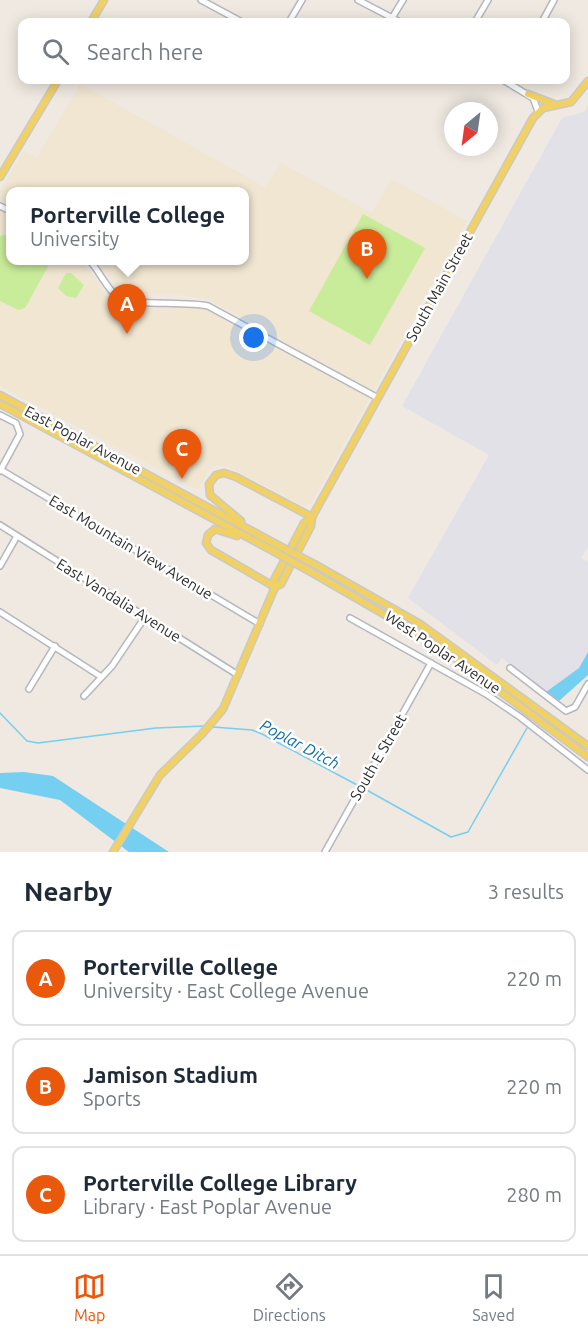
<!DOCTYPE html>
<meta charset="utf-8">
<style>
body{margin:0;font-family:Ubuntu,sans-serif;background:#f2f2f3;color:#1f2937}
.compass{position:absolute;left:444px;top:102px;width:54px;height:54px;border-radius:50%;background:#fff;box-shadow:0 3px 15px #0003;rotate:209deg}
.you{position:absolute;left:254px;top:338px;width:21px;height:21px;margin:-15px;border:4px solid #fff;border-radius:50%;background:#1a73e8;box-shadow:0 0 0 9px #1a73e833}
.badge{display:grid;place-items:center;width:39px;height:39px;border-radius:50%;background:#ea580c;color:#fff;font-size:20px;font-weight:700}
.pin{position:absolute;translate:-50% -50px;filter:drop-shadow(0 2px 3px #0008)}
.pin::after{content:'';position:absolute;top:32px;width:21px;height:18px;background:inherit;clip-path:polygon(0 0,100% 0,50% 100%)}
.popup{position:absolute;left:6px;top:187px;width:243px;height:78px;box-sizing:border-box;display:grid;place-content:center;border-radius:12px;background:#fff;filter:drop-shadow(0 2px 4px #0005);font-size:20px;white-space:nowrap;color:#747a83}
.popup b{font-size:22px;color:#1f2937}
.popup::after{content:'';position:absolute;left:50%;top:100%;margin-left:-12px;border:12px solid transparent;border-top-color:#fff}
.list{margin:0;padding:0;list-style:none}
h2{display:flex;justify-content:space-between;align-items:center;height:78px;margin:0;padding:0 24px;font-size:26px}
h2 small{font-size:20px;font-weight:400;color:#747a83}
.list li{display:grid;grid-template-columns:39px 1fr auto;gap:18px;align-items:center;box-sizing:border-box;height:96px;margin:0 12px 12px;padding:0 12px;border:2px solid #e0e1e3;border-radius:12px}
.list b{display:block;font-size:22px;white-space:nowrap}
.list p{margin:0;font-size:20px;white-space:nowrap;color:#747a83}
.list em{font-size:20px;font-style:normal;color:#747a83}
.icon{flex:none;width:33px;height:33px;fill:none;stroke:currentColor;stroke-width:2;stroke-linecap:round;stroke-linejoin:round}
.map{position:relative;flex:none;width:588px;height:852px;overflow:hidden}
.search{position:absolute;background:#fff;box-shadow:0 3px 15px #0003;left:18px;right:18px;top:18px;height:66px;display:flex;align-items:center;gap:15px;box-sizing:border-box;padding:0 21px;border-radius:12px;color:#747a83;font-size:22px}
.sheet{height:402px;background:#fff}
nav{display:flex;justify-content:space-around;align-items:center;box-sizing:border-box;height:84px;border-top:2px solid #e0e1e3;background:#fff;font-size:16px;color:#747a83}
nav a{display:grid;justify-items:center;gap:3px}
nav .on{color:#ea580c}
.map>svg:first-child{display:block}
.industrial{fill:#e3e1e8}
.education{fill:#f0e6d1}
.pitch{fill:#c9ec9a}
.water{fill:#75cff0}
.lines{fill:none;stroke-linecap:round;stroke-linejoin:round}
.stream{stroke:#75cff0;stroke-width:1.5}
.minor-casing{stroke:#b4b7c1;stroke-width:8}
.major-casing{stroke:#c9c9c9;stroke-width:9}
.minor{stroke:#fff;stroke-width:5}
.major{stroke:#f2d163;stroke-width:6}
.major-bridge-casing{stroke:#c9c9c9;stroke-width:9;stroke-linecap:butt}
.major-bridge{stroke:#f2d163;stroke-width:6}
.labels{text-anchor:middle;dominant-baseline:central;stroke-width:5;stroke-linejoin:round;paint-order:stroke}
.street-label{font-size:15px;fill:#2e2e2e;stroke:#fff}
.water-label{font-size:16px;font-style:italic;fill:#0d6fa3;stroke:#fff}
</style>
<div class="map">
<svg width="588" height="852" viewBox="0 0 588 852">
<rect width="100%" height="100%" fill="#efe9e1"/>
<polygon class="industrial" points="588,104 588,547 581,558 588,562 588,652 579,668 546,692 502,658 497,665 408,598 489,455 402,406 562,118 584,112"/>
<polygon class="education" points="80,84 265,187 281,163 372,213 391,179 467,221 311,504 304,506 229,467 216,465 209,470 198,490 0,386 0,211 10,217 10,260 80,261 94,276 109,303 119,310 182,306 199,308 214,313 261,337 265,330 207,299 173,294 124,294 96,261 244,260 244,192 10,192 10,206 0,200 0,191 24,151 37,158"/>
<g class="pitch">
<polygon points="363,214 425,248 370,345 309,311"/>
<polygon points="10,234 10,260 51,261 25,308 18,310 0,301 0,236"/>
<polygon points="66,273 71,273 84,285 76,298 66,296 58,288"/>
</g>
<g class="water">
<polygon points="588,652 588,675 559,701 546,692 579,668"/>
<polygon points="24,772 53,776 169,852 129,852 60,800 0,788 0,773"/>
</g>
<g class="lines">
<g class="stream">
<polyline points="0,713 27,741 38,743 156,728 205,726"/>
<polyline points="213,727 252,730 262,734 359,786"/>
<polyline points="363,788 451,837 468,832 527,728"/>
</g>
<g class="minor-casing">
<g id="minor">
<polyline points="201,0 242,22"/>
<polyline points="358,0 400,22"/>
<polyline points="392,18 403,0"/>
<polyline points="289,22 302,0"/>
<polyline points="475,22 488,0"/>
<polyline points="542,22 554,0"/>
<polyline points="503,80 533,98 538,111"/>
<polyline points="0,206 10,211"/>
<path d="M 89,260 C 100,271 106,289 119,298 C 131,306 186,301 208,306 L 378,398"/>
<polyline points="0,415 16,423 20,434 0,471"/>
<polyline points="1,470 260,624"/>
<polyline points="0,525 238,675"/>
<polyline points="0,566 17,536"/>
<polyline points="0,612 100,676"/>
<polyline points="350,618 486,694 520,717 588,770"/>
<polyline points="510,668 566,711 575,707 588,684"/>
<polyline points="29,689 55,646"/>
<polyline points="84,696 112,666 145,617"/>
<polyline points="325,852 431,663"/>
</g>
</g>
<g class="major-casing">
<g id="major">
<polyline points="91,22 104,0"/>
<polyline points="528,94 554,104"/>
<polyline points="0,177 58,80"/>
<polyline points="0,395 276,544"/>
<polyline points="0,404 273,551"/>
<polyline points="241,521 210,495 209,484 216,475 224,473 236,477 312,517"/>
<polyline points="237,536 215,529 208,535 206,543 211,550 275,587"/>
<polyline points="316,565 420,624 588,746"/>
<polyline points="311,572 439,646 588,757"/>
<polyline points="275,587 281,584 311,526 312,517 533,118 543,108 571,102 588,81"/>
<polyline points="113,852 160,775 202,734 223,709 275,587 274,580 304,523 312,517"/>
</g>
</g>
<use href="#minor" class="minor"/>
<use href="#major" class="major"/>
<g class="major-bridge-casing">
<g id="major-bridge">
<polyline points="276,544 316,565"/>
<polyline points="273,551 311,572"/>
</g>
</g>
<use href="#major-bridge" class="major-bridge"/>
</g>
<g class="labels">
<g class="street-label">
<text transform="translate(439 287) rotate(-61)">South Main Street</text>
<text transform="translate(83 440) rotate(28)">East Poplar Avenue</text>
<text transform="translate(131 547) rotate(31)">East Mountain View Avenue</text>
<text transform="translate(119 600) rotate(32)">East Vandalia Avenue</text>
<text transform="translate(443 652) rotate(34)">West Poplar Avenue</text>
<text transform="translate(378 757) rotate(-60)">South E Street</text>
</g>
<g class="water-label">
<text transform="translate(300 744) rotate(28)">Poplar Ditch</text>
</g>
</g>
</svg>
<svg class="compass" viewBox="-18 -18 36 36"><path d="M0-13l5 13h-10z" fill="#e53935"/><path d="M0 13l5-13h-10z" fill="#747a83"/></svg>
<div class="you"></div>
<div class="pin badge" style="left:127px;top:334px">A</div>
<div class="popup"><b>Porterville College</b>University</div>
<div class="pin badge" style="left:367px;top:279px">B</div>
<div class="pin badge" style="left:182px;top:479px">C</div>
<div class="search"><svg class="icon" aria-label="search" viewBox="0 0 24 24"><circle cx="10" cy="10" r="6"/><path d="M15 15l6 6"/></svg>Search here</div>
</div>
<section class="sheet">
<h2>Nearby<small>3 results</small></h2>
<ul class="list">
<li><span class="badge">A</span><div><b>Porterville College</b><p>University · East College Avenue</p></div><em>220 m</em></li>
<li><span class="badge">B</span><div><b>Jamison Stadium</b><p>Sports</p></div><em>220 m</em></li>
<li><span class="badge">C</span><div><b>Porterville College Library</b><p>Library · East Poplar Avenue</p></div><em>280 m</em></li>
</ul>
</section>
<nav>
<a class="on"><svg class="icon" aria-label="map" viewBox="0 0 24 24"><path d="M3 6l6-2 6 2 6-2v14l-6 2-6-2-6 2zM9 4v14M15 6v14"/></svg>Map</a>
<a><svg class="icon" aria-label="directions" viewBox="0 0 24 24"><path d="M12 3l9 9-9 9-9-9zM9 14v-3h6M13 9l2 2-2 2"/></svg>Directions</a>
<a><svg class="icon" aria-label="saved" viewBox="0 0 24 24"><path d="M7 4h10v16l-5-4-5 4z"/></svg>Saved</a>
</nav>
